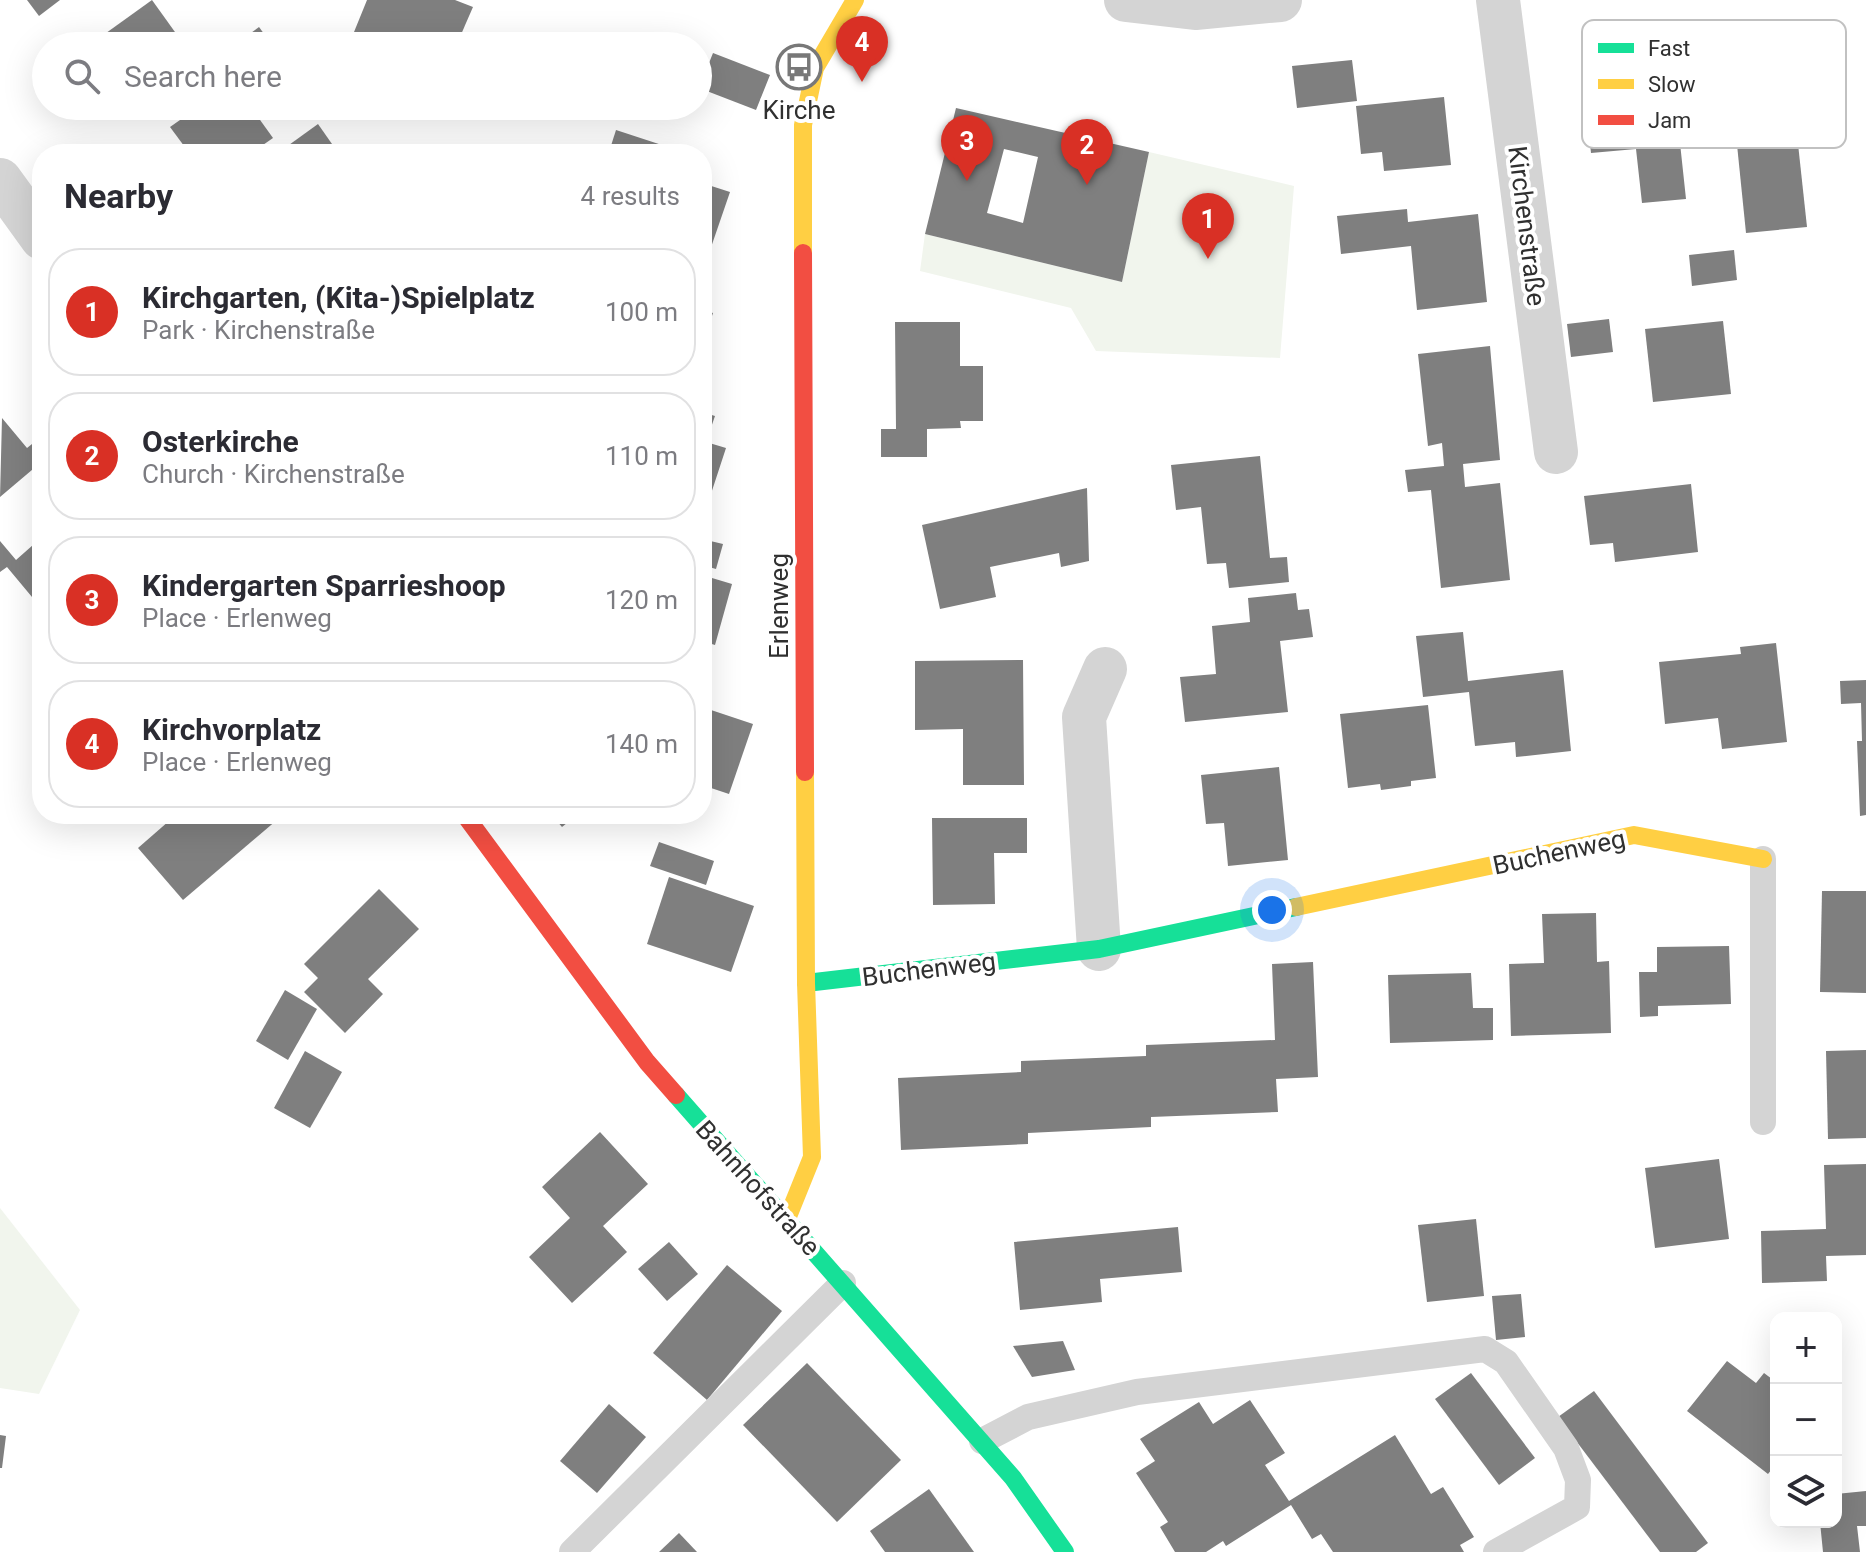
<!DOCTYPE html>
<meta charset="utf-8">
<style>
body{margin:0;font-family:Roboto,sans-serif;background:#f7f7f7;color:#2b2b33}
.controls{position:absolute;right:24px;bottom:24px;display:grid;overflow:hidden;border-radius:16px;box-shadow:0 8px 32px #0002}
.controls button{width:72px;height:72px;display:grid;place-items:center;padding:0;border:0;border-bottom:2px solid #e1e1e2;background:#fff;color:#2b2b33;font:40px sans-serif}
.you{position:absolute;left:1272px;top:910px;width:28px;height:28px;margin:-20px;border:6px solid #fff;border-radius:50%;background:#1a73e8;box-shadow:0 0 0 12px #1a73e833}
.badge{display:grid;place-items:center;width:52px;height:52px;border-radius:50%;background:#d93025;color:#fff;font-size:26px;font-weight:700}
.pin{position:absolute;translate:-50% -66px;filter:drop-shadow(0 2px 4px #0008)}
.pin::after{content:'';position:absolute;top:42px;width:28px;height:24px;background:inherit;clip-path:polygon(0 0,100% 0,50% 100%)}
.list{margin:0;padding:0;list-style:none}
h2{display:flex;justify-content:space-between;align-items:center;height:104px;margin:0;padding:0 32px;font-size:34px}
h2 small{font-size:26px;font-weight:400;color:#7c7c81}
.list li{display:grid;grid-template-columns:52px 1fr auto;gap:24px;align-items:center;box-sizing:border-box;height:128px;margin:0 16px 16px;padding:0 16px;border:2px solid #e1e1e2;border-radius:32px}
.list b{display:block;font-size:30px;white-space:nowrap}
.list p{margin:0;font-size:26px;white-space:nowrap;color:#7c7c81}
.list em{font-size:26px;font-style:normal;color:#7c7c81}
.icon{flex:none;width:44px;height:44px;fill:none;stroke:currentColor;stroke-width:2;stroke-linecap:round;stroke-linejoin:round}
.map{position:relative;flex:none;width:1866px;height:1552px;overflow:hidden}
.search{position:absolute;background:#fff;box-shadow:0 8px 32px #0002;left:32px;top:32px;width:680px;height:88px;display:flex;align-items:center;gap:20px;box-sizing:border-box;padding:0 28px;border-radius:44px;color:#7c7c81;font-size:30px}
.panel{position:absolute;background:#fff;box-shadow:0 8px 32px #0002;left:32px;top:144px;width:680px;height:680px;border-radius:32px}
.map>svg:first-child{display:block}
.green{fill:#f1f5ed}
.building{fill:#7f7f7f;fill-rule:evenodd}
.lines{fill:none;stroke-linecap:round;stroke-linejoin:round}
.lane{stroke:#d4d4d4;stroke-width:26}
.street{stroke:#d4d4d4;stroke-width:44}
.fast{stroke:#16e098;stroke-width:18}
.slow{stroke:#ffcf43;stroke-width:18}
.jam{stroke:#f24e42;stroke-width:18}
.labels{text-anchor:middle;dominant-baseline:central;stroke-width:8;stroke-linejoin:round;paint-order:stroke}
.poi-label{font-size:26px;fill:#303030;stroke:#fff}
.street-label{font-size:26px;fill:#303030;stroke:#fff}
.key{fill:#fff;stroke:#c1c1c1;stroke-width:2}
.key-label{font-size:22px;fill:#303030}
</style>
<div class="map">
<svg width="1866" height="1552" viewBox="0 0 1866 1552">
<rect width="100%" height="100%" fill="#fff"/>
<g class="green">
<polygon points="1149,152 1294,186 1280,358 1096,351 1071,308 920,271 925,234 1122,282"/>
<polygon points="0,1208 80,1310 39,1394 0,1388"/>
</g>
<g class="building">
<polygon points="27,0 60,0 39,16"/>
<polygon points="152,0 185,46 88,46"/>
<polygon points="367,0 455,0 473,7 456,46 372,46 352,37"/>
<polygon points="259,27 273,46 233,46"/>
<polygon points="621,32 657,46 615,46"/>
<polygon points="713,53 770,75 756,110 699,88"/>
<polygon points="1352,60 1357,101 1297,108 1292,66"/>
<polygon points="1790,70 1807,227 1746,233 1730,76"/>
<polygon points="1683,75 1690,142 1680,143 1686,199 1642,203 1636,149 1591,153 1584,86"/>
<polygon points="1444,97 1451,165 1384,171 1382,152 1361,154 1356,106"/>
<polygon points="200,106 250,106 273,138 250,154 190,154 170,127"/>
<polygon points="637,106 674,106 669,119"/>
<path d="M 956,108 L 1149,152 L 1122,282 L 925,234 ZM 1004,149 L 1038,157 L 1023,223 L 987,213 Z"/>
<polygon points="318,124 339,154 285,154 282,150"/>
<polygon points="616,130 671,148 668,154 609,152"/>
<polygon points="702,183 730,192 707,259 702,257"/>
<polygon points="1407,209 1408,222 1478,214 1487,302 1417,310 1411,246 1341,254 1337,216"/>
<polygon points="1734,250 1737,280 1692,286 1689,255"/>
<polygon points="702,309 713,313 702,344"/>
<polygon points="1609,319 1613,352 1571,357 1567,324"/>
<polygon points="1723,321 1731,394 1653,402 1645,329"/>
<polygon points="895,322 960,322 960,366 983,366 983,421 960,421 961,428 927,429 927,457 881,457 881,429 896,429"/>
<polygon points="1490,346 1500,460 1463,464 1465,487 1500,483 1510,580 1441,588 1431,490 1408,492 1405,470 1444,466 1442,443 1428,446 1418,354"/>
<polygon points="702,412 715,416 706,442 726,448 706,509 702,508"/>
<polygon points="2,418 27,448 42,436 42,468 39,464 0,497"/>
<polygon points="1260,456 1270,558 1287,557 1289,582 1229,588 1226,563 1207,564 1201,507 1176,510 1171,465"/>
<polygon points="1691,484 1698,552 1615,562 1613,543 1590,545 1584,496"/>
<polygon points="1087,488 1089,561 1061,567 1059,553 990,567 996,597 940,609 922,525"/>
<polygon points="42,537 42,609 7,567 0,572 0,541 16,560"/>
<polygon points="702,539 723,544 716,569 702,565"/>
<polygon points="702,575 732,584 715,645 702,641"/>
<polygon points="1296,593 1298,610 1309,609 1313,637 1280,641 1288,712 1185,722 1180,677 1216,674 1212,626 1250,622 1248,598"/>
<polygon points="1463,632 1468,681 1563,670 1571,751 1516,757 1515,742 1475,746 1469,692 1423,697 1416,636"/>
<polygon points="1776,643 1787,742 1722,749 1718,718 1665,724 1659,662 1741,654 1740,647"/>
<polygon points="1023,660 1024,785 963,785 963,729 915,730 915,661"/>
<polygon points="1866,680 1866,815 1860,816 1857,741 1862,741 1861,703 1841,704 1840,681"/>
<polygon points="1428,705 1436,778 1411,781 1411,786 1381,790 1380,784 1348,788 1340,714"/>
<polygon points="702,707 753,724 729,794 702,785"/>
<polygon points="1279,767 1288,860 1228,866 1224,823 1206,824 1201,775"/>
<polygon points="177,814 284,814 183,900 138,848"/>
<polygon points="551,814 578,814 562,827"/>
<polygon points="932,818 1027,818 1027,853 994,853 995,904 933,905"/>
<polygon points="659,842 714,861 706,885 650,866"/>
<polygon points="669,877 754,906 731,972 647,944"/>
<polygon points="379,889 419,929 368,979 383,994 345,1033 304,992 318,978 304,964"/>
<polygon points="1822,891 1866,891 1866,993 1820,992"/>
<polygon points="1596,913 1597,962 1609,961 1611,1033 1511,1036 1509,964 1544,963 1542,914"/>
<polygon points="1729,946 1731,1004 1658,1006 1658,1016 1640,1017 1639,972 1657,972 1657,947"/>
<polygon points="1313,962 1318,1077 1276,1079 1278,1112 1151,1117 1151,1127 1028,1133 1028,1144 901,1150 898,1078 1021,1072 1021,1061 1146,1056 1146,1045 1275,1040 1272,964"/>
<polygon points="1471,973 1473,1008 1493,1008 1493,1040 1390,1043 1388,975"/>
<polygon points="285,990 317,1009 288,1060 256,1041"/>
<polygon points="1866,1050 1866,1138 1828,1139 1826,1051"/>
<polygon points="305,1051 342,1072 310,1128 274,1108"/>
<polygon points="600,1132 648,1184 603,1226 627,1252 572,1303 529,1257 570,1218 542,1187"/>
<polygon points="1719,1159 1729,1239 1655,1248 1645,1168"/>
<polygon points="1866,1164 1866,1255 1826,1256 1827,1281 1762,1283 1761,1231 1826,1229 1824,1165"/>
<polygon points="1476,1219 1484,1296 1427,1302 1418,1225"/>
<polygon points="1178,1227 1182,1272 1100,1279 1102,1302 1020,1310 1014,1242"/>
<polygon points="669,1242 698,1274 667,1301 638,1269"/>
<polygon points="727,1265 782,1311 707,1400 653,1353"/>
<polygon points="1521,1294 1525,1337 1496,1340 1492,1296"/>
<polygon points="1063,1341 1075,1370 1032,1377 1013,1346"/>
<polygon points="1727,1361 1756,1383 1764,1373 1776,1382 1776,1464 1768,1474 1687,1411"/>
<polygon points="807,1363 901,1460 837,1522 743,1425"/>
<polygon points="1471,1373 1535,1458 1499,1485 1435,1399"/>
<polygon points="1594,1391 1708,1543 1696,1552 1660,1552 1558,1417"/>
<polygon points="1250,1400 1285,1453 1265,1465 1289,1501 1395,1435 1431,1494 1443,1487 1474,1537 1460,1545 1464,1552 1333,1552 1321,1534 1312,1539 1291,1505 1226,1546 1223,1541 1206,1552 1175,1552 1160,1527 1168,1522 1136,1473 1155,1461 1140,1439 1199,1402 1213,1424"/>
<polygon points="609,1404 646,1437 597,1493 560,1461"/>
<polygon points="0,1435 6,1436 2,1468 0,1468"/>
<polygon points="929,1489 974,1552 885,1552 870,1531"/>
<polygon points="1866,1491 1866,1526 1857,1526 1860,1552 1823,1552 1820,1522 1836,1522 1836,1494"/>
<polygon points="679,1533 697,1552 659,1552"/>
</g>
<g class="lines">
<g class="lane">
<polyline points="1763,1122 1763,859"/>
<polyline points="982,1441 1028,1417 1137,1392 1485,1349 1506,1362 1566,1448 1578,1480 1577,1507 1496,1552"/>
<polyline points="572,1552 843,1283"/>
</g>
<g class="street">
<polyline points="1126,0 1195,8 1280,0"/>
<polyline points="1498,0 1556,452"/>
<polyline points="0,180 42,238"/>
<polyline points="1099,949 1084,717 1105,669"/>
</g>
<g class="fast">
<polyline points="806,983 1099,949 1296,907"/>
<polyline points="676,1095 1013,1478 1065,1552"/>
</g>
<g class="slow">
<polyline points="803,253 803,125 815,68 855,0"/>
<polyline points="1296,907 1634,835 1763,859"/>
<polyline points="787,1219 812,1157 806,983 805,772"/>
</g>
<g class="jam">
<polyline points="803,253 805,772"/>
<polyline points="464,814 647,1062 676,1095"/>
</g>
</g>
<defs>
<g id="bus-ring" transform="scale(2.3)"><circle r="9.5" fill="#fff" stroke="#787878" stroke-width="1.5"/><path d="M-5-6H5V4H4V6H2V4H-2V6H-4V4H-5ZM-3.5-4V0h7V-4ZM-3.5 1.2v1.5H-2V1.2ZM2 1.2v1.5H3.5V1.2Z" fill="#787878"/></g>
</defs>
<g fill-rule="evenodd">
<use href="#bus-ring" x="799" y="67"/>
</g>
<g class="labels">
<g class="poi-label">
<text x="799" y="110">Kirche</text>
</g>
<g class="street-label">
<text transform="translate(1527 226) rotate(83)">Kirchenstraße</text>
<text transform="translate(779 606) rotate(-90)">Erlenweg</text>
<text transform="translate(1559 852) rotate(-12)">Buchenweg</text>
<text transform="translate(929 969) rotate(-7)">Buchenweg</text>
<text transform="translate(758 1188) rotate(48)">Bahnhofstraße</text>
</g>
</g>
<rect x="1582" y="20" width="264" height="128" rx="12" class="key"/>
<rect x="1598" y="43" width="36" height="10" fill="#16e098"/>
<rect x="1598" y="79" width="36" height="10" fill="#ffcf43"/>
<rect x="1598" y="115" width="36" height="10" fill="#f24e42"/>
<g class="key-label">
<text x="1648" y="56">Fast</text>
<text x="1648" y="92">Slow</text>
<text x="1648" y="128">Jam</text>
</g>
</svg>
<div class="controls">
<button>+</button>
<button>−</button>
<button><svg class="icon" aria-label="layers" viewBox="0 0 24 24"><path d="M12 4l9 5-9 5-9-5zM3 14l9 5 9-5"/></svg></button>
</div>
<div class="you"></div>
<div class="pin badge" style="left:1208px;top:259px">1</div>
<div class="pin badge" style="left:1087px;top:185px">2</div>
<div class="pin badge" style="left:967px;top:181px">3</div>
<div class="pin badge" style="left:862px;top:82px">4</div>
<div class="search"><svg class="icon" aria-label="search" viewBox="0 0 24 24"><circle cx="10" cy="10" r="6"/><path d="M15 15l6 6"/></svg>Search here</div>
<section class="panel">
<h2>Nearby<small>4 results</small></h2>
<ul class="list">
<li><span class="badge">1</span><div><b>Kirchgarten, (Kita-)Spielplatz</b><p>Park · Kirchenstraße</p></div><em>100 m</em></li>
<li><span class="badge">2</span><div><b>Osterkirche</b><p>Church · Kirchenstraße</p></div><em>110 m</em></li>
<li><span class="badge">3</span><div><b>Kindergarten Sparrieshoop</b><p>Place · Erlenweg</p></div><em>120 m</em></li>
<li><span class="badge">4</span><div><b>Kirchvorplatz</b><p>Place · Erlenweg</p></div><em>140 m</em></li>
</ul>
</section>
</div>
